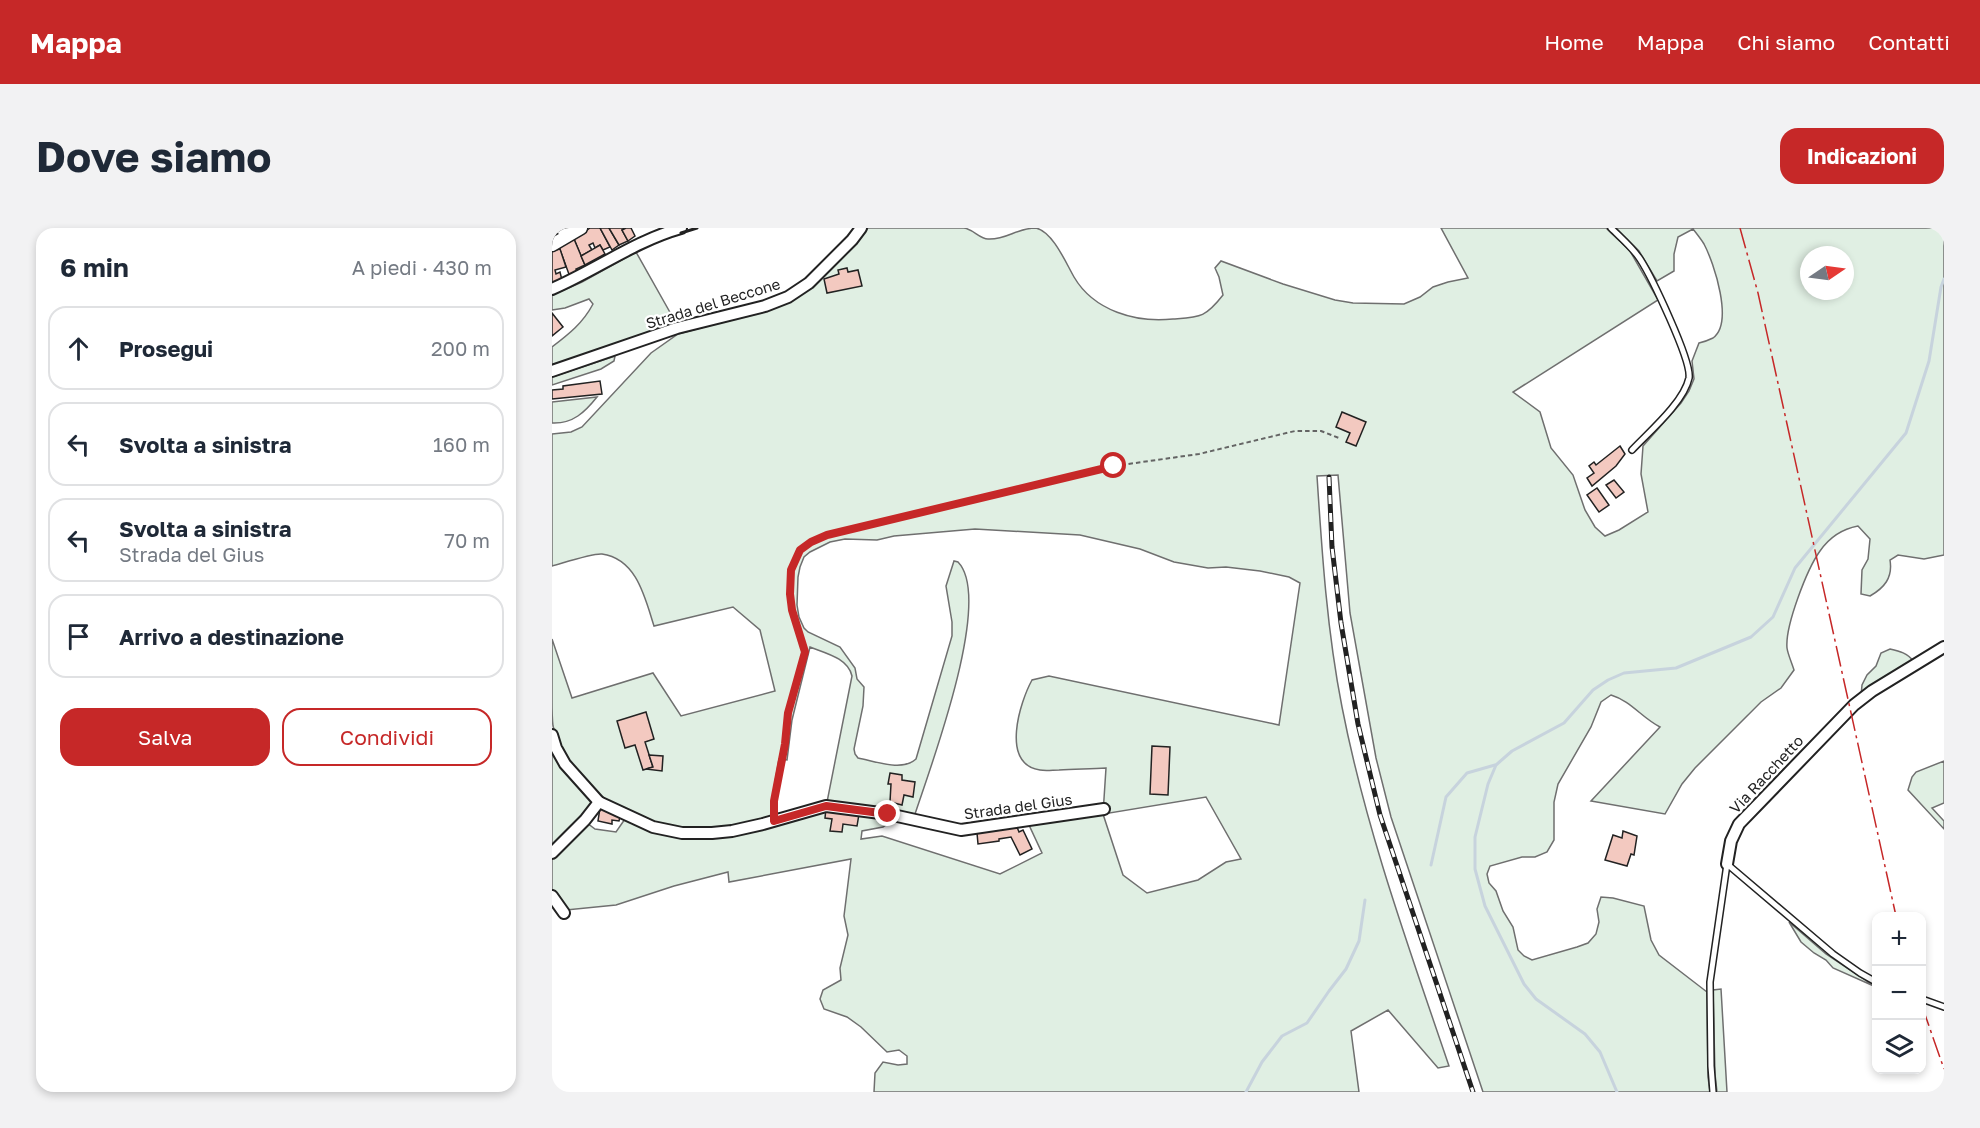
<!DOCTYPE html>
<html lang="it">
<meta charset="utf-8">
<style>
body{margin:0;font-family:"Golos Text",sans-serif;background:#f2f2f3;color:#1f2937}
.controls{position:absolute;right:18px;bottom:18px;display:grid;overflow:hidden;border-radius:12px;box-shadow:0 3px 9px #0003}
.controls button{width:54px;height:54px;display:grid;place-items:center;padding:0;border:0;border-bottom:2px solid #e0e1e3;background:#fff;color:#1f2937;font:30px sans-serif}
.compass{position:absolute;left:1248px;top:18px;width:54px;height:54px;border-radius:50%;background:#fff;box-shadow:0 3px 9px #0003;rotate:77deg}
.stop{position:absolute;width:18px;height:18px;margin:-14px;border:4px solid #c62828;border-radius:50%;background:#fff}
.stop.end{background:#c62828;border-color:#fff;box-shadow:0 2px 6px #0008}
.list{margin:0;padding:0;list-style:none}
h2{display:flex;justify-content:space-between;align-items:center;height:78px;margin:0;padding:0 24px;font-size:26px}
h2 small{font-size:20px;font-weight:400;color:#747a83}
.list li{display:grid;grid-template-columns:39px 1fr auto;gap:18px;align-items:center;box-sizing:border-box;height:84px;margin:0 12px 12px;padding:0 12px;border:2px solid #e0e1e3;border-radius:18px}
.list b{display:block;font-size:22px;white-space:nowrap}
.list p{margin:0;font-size:20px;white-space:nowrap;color:#747a83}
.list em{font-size:20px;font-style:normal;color:#747a83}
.actions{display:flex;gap:12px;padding:18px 24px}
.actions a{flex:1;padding:14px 0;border:2px solid #c62828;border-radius:18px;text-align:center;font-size:21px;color:#c62828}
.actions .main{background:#c62828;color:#fff}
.icon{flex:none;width:33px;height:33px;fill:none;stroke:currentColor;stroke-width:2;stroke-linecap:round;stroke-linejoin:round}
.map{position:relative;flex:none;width:1392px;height:864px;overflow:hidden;border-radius:18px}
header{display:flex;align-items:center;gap:36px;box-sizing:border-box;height:84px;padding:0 30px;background:#c62828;color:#fff}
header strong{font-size:28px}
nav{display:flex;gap:33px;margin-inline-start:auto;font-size:21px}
.intro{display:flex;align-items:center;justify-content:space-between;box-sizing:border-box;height:144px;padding:0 36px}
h1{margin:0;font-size:42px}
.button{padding:15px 27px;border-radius:18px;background:#c62828;color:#fff;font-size:21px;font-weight:700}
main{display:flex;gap:36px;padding:0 36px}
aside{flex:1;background:#fff;border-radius:18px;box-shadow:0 3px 9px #0003}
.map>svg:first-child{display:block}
.green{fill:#e0efe3;stroke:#6f6f6f;stroke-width:1.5;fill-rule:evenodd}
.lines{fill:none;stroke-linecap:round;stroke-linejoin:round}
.stream{stroke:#c7d3dd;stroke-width:3}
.building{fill:#f3c9c0;stroke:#222;stroke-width:1.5}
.service-casing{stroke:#222;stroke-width:8}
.minor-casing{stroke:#222;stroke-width:14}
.tertiary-casing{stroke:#222;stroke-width:15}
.path{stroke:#646464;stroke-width:2;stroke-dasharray:4.5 3;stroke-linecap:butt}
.service{stroke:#fff;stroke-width:5}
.minor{stroke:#fff;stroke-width:10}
.tertiary{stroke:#fff;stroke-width:12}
.rail-casing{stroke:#222;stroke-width:5}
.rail{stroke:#fff;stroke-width:3;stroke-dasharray:9;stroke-linecap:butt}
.wall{stroke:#222;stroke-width:3}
.power{stroke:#c62828;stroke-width:1.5;stroke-dasharray:21 4.5 3 4.5;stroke-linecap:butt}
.route{stroke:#c62828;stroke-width:8}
.labels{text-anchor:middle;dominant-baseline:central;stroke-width:4.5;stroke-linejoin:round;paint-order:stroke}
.street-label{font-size:15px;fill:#222;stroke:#fff}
</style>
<header>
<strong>Mappa</strong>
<nav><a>Home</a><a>Mappa</a><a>Chi siamo</a><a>Contatti</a></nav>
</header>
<div class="intro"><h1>Dove siamo</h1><a class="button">Indicazioni</a></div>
<main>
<aside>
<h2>6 min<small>A piedi · 430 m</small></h2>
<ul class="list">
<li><svg class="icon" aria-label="ahead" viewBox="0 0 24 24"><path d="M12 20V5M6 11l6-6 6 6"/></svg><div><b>Prosegui</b></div><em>200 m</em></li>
<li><svg class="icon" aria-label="left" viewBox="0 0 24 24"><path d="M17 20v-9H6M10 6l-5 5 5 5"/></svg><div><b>Svolta a sinistra</b></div><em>160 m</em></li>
<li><svg class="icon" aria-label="left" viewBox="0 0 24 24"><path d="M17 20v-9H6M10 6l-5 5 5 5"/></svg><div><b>Svolta a sinistra</b><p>Strada del Gius</p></div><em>70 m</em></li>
<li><svg class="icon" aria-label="arrive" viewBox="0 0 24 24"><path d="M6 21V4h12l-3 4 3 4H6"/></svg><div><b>Arrivo a destinazione</b></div></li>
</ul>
<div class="actions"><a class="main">Salva</a><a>Condividi</a></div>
</aside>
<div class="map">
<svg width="1392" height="864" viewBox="0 0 1392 864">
<rect width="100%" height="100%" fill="#fff"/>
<g class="green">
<path d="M 316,0 C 347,0 381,0 412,0 C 421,1 428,11 436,11 C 455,12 464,0 484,0 C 501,4 514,35 522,49 C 542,83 584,95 621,91 C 648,89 653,90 671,67 L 667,49 L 663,40 L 669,33 L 731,56 L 783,72 L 801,75 L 852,76 L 868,69 L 881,59 L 896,54 L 916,50 L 889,0 L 1054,0 L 1078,23 L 1106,72 L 961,164 L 988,184 L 999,220 L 1021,247 L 1033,282 L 1043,299 L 1053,308 L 1067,302 L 1096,284 L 1089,246 L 1091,218 L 1129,175 L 1137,163 L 1142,151 L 1140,133 L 1147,115 C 1151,114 1157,112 1161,110 C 1182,95 1162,35 1152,16 C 1149,11 1145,6 1141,1 L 1126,9 L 1122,26 L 1122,43 L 1105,53 L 1087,23 L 1064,0 L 1392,0 L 1392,327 L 1372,331 L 1346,327 L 1338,332 C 1341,350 1332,360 1318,368 L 1309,366 L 1310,342 L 1316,331 L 1318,311 L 1306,298 C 1290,301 1277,310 1268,323 C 1255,341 1233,398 1235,420 C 1236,427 1240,435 1242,442 L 1229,460 L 1209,474 L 1143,540 L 1130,556 L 1113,586 L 1039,573 L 1108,499 C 1090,490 1079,473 1059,467 L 1049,474 L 1039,499 L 1006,556 L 1002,574 L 1002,612 L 995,624 L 983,629 L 970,629 L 938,638 L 935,646 L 937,655 L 944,663 L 951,683 L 961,699 L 966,722 L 972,728 L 980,732 L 1025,719 L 1036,715 L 1044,706 L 1047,694 L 1045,681 L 1049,669 L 1061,670 L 1092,678 L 1099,712 L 1107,727 L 1155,764 L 1156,849 L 1158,864 L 931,864 L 839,589 L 824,530 L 798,385 L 786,247 L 765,248 C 770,325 775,403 790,479 C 814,602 857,720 897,838 L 886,840 L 836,782 L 799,803 L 807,864 L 322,864 L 323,845 L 331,834 L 346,837 L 355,836 L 355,828 L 347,822 L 335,824 L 309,799 L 295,789 L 272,781 L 268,771 L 271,762 L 289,752 L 288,740 L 296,707 L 292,688 L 299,631 L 177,654 L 176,644 L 122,658 L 64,677 L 14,682 L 0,663 L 0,630 L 35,595 L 43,601 L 64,604 L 73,591 C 126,615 164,614 220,597 C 237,592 256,583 273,581 C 286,579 326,589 341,592 L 331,599 L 310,603 L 309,611 L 330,608 L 448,646 L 490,625 L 477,597 L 551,586 L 554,540 C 538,541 523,541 507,542 C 501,542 494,543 488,542 C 448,536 468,474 480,452 L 497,448 L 727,497 L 748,355 L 737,349 L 708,343 L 674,339 L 656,340 L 622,334 L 588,321 L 528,307 L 423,301 L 342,308 L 325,312 L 293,311 L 278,314 L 258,324 L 252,329 L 248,339 L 246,349 L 245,377 L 247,389 L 252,400 L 256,404 L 288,419 L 303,440 L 305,451 L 312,459 L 311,478 L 302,521 L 303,526 L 306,530 C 323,533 350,544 364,531 L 400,408 L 400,394 L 394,358 L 402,333 L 406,334 C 442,371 378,540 363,586 L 303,576 L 275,574 L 300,448 C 296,430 273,425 258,419 L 240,492 L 235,532 L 227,531 L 220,571 L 220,590 C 193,597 166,603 138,602 C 79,598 16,558 1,498 C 0,490 0,480 0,471 C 0,451 0,431 0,411 L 20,470 L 101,445 L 129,488 L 223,463 L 208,402 L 181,379 L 102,398 C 93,370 85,331 50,326 C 41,325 11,335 0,338 L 0,206 L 19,204 L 30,199 L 99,125 L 126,106 L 219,81 L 241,72 L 260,58 L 303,16 ZM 1257,27 L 1293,27 L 1293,63 L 1257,63 ZM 654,569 L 689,631 L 674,634 L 646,652 L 595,665 L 571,647 L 551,586 Z"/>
<path d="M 84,24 L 124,95 L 0,138 L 0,119 C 17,106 31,95 41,76 L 37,71 L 13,80 L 0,82 L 0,67 L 30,54 Z"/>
<polygon points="63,128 62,133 49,141 0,157 0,149"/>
<path d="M 45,169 C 33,184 21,196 0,195 L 0,174 Z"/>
<path d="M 1338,421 C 1347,423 1356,425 1362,434 L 1309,468 L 1310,457 L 1315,447 L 1324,438 L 1329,425 Z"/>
<polygon points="0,518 42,574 29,590 0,620"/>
<polygon points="1392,533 1392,575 1380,580 1392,593 1392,601 1356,562 1360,549 1364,544"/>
<polygon points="1237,694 1274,726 1324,759 1281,740 1274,732 1262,725 1249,714"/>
<polygon points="1169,761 1175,864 1165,864 1163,846 1161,762"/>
</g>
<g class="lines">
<g class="stream">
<polyline points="879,637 894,569 915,545 943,537"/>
<polyline points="694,864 710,834 730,808 755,795 777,763 794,741 807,713 813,672"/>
<polyline points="1065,864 1048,824 1033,806 984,771 972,756 933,678 923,641 923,609 936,556 944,537 960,523 1012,495 1041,462 1056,452 1072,445 1124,440 1199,409 1221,389 1243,340 1354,205 1377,133 1389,59 1392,51"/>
</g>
</g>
<g class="building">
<polygon points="38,0 48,0 58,19 51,22 48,17 43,20 41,15 37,17 40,22 29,28 22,11"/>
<polygon points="48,0 57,0 67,17 60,22"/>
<polygon points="57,0 74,0 70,2 76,13 67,17"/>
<polygon points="74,0 79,0 83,8 76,13 70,2"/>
<polygon points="22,11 33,37 24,41 26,45 18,49 7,19"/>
<polygon points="48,17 53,26 33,37 29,28"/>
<polygon points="8,21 14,39 3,42 4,46 8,44 10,52 0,56 0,23"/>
<polygon points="295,40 296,44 306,42 310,58 275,65 272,51 287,46 286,42"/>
<polygon points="0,85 11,99 0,108"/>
<polygon points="48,153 50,166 0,171 0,162 11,161 11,158"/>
<polygon points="790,184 814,194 804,218 794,214 798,205 784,199"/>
<polygon points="1068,218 1073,226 1064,238 1040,258 1035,250 1042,245 1037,238 1042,234 1044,237"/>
<polygon points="1062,252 1072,264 1064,270 1054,257"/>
<polygon points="1045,260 1057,277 1047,284 1035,267"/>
<polygon points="94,484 102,511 93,514 101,539 91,542 83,517 73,520 65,493"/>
<polygon points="600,518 618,519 616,567 598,566"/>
<polygon points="97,527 111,528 110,543 94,541 101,539"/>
<polygon points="338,545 350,547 350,552 363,554 361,569 352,567 350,577 338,574 339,556 336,556"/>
<polygon points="48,580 68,589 67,593 60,592 60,596 46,593"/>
<polygon points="274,580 307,586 305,598 291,596 290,604 278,603 280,591 273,590"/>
<polygon points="465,599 467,604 471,602 480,621 468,627 459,609 447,611 447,613 426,616 425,605"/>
<polygon points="1071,603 1085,608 1082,627 1079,626 1075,638 1053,632 1061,607 1070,610"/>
</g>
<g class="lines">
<g class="service-casing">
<g id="service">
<path d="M 1059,0 C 1069,10 1080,19 1088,31 C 1099,48 1140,133 1137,150 C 1132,174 1097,204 1080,222"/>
<polyline points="1175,636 1281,726 1308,745 1324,754"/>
<polyline points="1370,771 1392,779"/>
<polyline points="1161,864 1159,838 1158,754 1175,636"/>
</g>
</g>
<g class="minor-casing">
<g id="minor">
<polyline points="7,0 18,6"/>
<path d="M 0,61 C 44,42 83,13 129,0"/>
<polyline points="0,143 125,100 213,78 236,69 257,55 300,12 309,0"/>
<polyline points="0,507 4,520 13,536 47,574 101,599 130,605 160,605 180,603 211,596 274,578 336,586 409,602 552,581"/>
<polyline points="0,625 33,592 47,574"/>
<polyline points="1175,636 1179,613 1187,596 1302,477 1320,463 1392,419"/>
<polyline points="0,668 12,685"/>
</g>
</g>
<g class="tertiary-casing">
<polyline id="tertiary" points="0,17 29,0"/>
</g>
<polyline class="path" points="222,581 236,485 253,424 240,382 238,366 239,342 248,322 259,313 275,307 562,238 647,226 743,203 769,203 787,210"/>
<use href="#service" class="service"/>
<use href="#minor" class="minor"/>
<use href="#tertiary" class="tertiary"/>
<g class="rail-casing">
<polyline id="rail" points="777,249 780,319 789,395 806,496 828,587 921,864"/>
</g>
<use href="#rail" class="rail"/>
<polyline class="wall" points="129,5 145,0"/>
<g class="power">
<polyline points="1188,0 1206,65 1344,688"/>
<polyline points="1370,778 1392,841"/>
</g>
</g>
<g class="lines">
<polyline class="route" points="336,586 274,578 222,593 222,573 233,516 236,485 253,424 240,382 238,366 239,342 248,322 259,314 275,307 562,238"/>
</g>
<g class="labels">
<g class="street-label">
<text transform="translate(161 75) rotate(-17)">Strada del Beccone</text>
<text transform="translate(1214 546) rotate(-47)">Via Racchetto</text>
<text transform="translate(466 578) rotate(-8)">Strada del Gius</text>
</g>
</g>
</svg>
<div class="controls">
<button>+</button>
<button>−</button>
<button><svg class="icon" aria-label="layers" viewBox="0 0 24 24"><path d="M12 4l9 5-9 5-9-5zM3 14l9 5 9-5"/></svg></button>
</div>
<svg class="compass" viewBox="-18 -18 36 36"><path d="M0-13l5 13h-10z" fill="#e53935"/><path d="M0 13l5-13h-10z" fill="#747a83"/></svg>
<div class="stop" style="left:562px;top:238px"></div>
<div class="stop end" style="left:336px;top:586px"></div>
</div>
</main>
